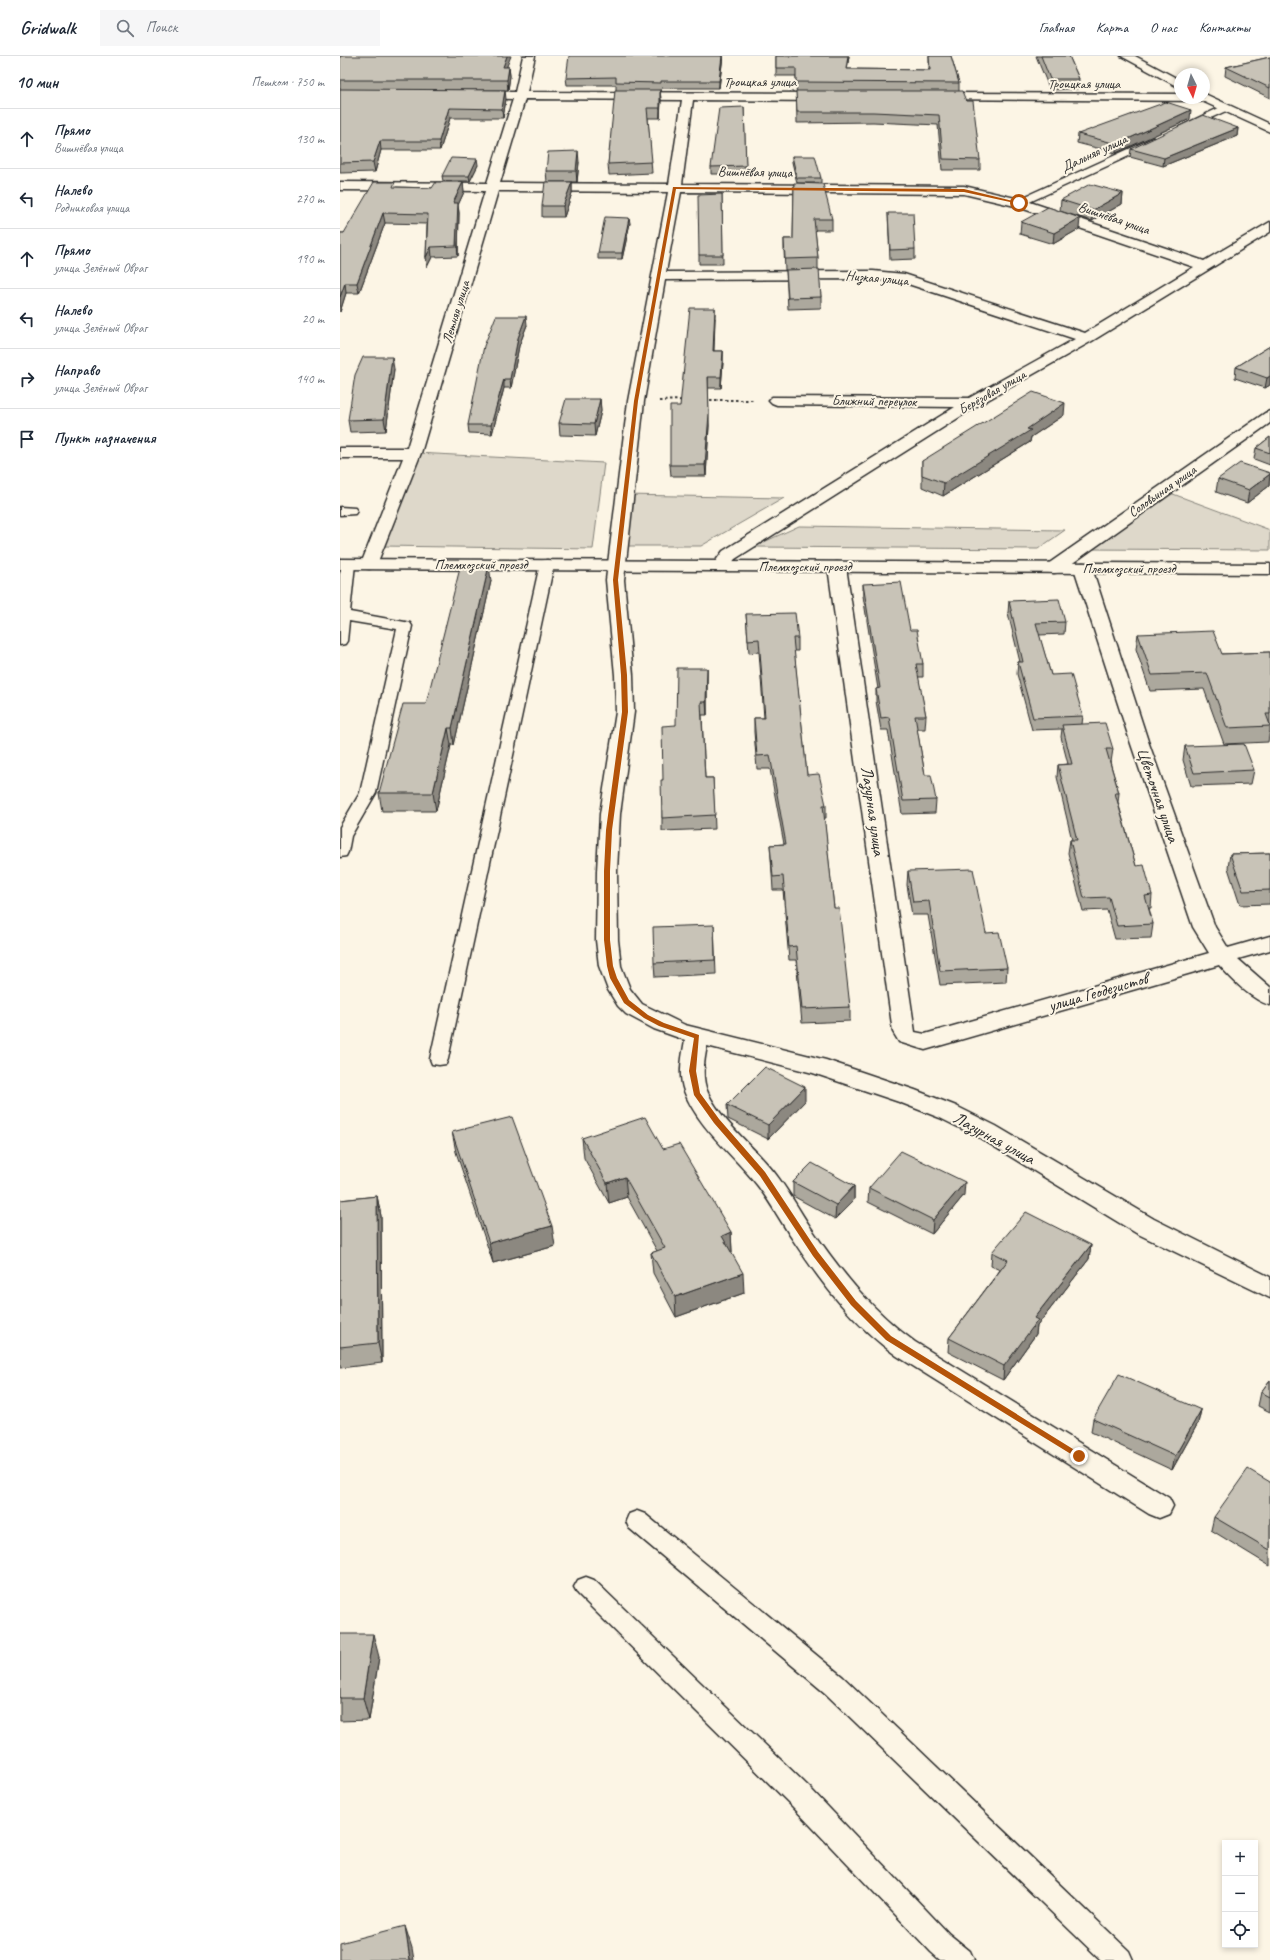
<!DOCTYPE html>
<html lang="ru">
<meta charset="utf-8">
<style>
body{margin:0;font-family:Caveat,sans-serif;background:#f6f6f7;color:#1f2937}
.controls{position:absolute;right:12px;bottom:12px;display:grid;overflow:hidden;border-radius:0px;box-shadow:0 2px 6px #0003}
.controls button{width:36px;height:36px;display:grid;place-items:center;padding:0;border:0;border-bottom:1px solid #e0e1e3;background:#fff;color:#1f2937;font:20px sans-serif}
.compass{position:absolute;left:834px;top:12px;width:36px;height:36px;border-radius:50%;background:#fff;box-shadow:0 2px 6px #0003;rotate:175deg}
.stop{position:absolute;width:12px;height:12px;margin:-9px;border:3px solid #b45309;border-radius:50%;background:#fff}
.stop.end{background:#b45309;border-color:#fff;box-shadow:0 1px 4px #0008}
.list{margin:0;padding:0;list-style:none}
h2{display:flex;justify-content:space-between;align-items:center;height:52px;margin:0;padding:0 16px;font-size:17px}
h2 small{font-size:13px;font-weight:400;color:#747a83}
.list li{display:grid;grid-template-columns:26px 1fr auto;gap:12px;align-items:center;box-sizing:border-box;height:60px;padding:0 16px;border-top:1px solid #e0e1e3}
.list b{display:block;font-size:15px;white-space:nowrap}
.list p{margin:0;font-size:13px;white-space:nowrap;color:#747a83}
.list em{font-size:13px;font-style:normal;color:#747a83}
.icon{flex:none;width:22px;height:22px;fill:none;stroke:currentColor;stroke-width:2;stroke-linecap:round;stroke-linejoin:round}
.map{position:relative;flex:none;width:930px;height:1904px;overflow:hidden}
header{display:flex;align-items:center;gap:24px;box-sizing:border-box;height:56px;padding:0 20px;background:#fff;border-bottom:1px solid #e0e1e3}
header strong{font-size:19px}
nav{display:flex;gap:22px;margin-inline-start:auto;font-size:14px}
.search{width:280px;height:36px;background:#f6f6f7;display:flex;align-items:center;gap:10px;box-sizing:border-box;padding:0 14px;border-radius:0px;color:#747a83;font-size:15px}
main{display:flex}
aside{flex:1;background:#fff}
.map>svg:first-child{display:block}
.green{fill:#ded8ca;stroke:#84827a}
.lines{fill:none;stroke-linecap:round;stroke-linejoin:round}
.service-casing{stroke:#2b2b2b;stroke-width:3}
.minor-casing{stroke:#2b2b2b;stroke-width:3}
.secondary-casing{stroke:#2b2b2b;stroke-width:3}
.path{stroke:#2b2b2b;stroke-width:2;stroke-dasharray:2.5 2.5;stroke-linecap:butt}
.service{fill:#fcf5e5;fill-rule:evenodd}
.minor{fill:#fcf5e5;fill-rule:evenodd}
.secondary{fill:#fcf5e5;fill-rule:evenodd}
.wall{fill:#aca89d;stroke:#2b2b2b}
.shaded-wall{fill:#8c8880;stroke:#2b2b2b}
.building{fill:#c8c3b7;stroke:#2b2b2b}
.route{fill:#b45309}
.labels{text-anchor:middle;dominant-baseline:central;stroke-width:4;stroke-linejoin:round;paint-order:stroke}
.far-street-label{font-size:14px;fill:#2b2b2b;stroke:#fcf5e5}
.street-label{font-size:17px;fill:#2b2b2b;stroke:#fcf5e5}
</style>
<header>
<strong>Gridwalk</strong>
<div class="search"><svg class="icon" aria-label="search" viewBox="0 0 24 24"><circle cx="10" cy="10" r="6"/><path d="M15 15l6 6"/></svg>Поиск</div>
<nav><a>Главная</a><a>Карта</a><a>О нас</a><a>Контакты</a></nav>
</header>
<main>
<aside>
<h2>10 мин<small>Пешком · 750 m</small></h2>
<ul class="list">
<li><svg class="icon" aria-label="ahead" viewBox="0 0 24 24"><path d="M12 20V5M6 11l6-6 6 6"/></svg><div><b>Прямо</b><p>Вишнёвая улица</p></div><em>130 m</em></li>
<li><svg class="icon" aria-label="left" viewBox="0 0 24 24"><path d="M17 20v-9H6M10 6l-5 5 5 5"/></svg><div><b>Налево</b><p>Родниковая улица</p></div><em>270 m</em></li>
<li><svg class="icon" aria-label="ahead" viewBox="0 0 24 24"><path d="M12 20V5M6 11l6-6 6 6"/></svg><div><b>Прямо</b><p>улица Зелёный Овраг</p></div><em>190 m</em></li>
<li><svg class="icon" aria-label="left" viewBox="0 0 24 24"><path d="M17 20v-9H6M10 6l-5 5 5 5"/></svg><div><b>Налево</b><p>улица Зелёный Овраг</p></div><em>20 m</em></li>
<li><svg class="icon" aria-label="right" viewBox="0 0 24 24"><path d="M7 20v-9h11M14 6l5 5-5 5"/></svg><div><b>Направо</b><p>улица Зелёный Овраг</p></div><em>140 m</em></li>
<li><svg class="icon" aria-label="arrive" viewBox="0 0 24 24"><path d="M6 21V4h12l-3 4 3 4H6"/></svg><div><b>Пункт назначения</b></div></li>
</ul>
</aside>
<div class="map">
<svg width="930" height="1904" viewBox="0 0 930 1904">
<rect width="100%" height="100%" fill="#fcf5e5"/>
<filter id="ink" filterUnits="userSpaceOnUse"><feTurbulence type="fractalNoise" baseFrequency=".025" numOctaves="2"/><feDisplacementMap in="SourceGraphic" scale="8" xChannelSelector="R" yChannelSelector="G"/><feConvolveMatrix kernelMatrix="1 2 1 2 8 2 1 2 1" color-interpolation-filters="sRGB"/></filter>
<g filter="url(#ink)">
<g class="green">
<polygon points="77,397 264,407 253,493 42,490"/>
<polygon points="825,435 930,474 930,494 742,493"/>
<polygon points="285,439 444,442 361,490 279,490"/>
<polygon points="459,470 725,474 698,493 413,491"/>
</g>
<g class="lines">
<g class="service-casing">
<g id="service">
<polygon points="885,49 888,50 890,52 888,54 847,73 844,74 839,71"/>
<polygon points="813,82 818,85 817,87 683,149 675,149 674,147 675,145"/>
<polygon points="0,451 15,452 17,455 15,458 0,459"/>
<polygon points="8,504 13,505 15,508 10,556 65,566 70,567 72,570 36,737 11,780 8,796 6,800 0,801 0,771 20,737 57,573 9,565 7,585 5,588 0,589 0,518 3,505"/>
<polygon points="207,504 212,505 214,508 108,1003 106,1008 99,1009 92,1008 90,1003 200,508 202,505"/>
<polygon points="297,1455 305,1458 503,1621 789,1895 793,1904 761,1904 485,1637 289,1472 286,1465 289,1458"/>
<polygon points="246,1521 254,1524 470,1732 609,1878 630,1895 634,1904 600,1904 591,1896 452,1750 238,1538 234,1531 238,1524"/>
</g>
</g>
<g class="minor-casing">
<g id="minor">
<path d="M 183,0 L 195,0 L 187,36 L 487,37 L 493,41 L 487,45 L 353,44 L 342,128 L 624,130 L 684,144 L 864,205 L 930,166 L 930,176 L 752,285 L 637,350 L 395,503 C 388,511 385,516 374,514 L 372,510 L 383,495 L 615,351 L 437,349 L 432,347 L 429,344 L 432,341 L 629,342 L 735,283 L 562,226 L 533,223 L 325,224 L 304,345 L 284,524 L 293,619 L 294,656 L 280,758 L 277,815 L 278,884 L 281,910 L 290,933 L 302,948 L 345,969 L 486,1004 L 575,1034 L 616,1050 L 656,1070 L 814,1163 L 930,1221 L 930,1242 L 796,1177 L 640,1082 L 600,1062 L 559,1046 L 473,1017 L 367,990 C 364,1005 361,1022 368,1037 C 381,1065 415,1092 434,1116 C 448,1134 459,1154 471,1172 C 501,1216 532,1255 575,1286 L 829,1442 L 833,1450 L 829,1458 L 819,1462 L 809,1458 L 557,1300 C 513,1269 482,1228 453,1184 C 441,1166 431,1147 418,1130 C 394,1099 358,1072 344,1035 C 338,1019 342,1001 345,984 L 314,973 L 286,958 L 278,950 L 268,934 L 259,910 L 256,884 L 257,815 L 260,758 L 276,656 L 275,619 L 266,524 L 288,345 L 328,136 L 158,135 L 81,397 L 37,508 L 35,512 L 29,513 L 23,512 L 21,508 L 63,402 L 0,402 L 0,392 L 67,392 L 145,135 L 0,134 L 0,126 L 147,127 L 173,43 L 135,42 L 129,39 L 135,36 L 175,36 ZM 185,43 L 342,44 L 329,128 L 160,127 ZM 341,136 L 624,138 L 675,150 L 854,211 L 745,277 L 564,218 L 533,215 L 326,216 Z"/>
<polygon points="781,0 795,0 840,24 840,32"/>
<polygon points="595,37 840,38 840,42 864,42 865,38 930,68 930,76 862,45 591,43 589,41 591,39"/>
<polygon points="930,355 930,367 720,516 714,517 708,516 705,512 708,508 925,357"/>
<path d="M 497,506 L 503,507 L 506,511 L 575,976 L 585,978 L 869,897 L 853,871 L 790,685 L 734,512 L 737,508 L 743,507 L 749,508 L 752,512 L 808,685 L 875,871 L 888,892 L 930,880 L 930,894 L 898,903 L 930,931 L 930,949 C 911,944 892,923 879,909 L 585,994 L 559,986 L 553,976 L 488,511 L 491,507 Z"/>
</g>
</g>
<g class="secondary-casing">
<polygon id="secondary" points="0,503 930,508 930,518 0,513"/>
</g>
<g class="path">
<polyline points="365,344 414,344"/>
<polyline points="319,345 342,344"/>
</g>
<use href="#service" class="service"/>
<use href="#minor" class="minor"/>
<use href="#secondary" class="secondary"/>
</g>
<g class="wall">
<polygon points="0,0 169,11 170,20 168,34 56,34 166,43 163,62 110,62 100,94 41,94 35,116 0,117"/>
<polygon points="383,0 379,32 322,32 321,34 320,34 321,44 320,62 308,62 312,117 269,119 268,108 276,34 276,29 227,29 226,22"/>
<polygon points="436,0 509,0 507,13 589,14 589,0 611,0 619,27 619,35 640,104 640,114 602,114 598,69 533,66 457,67 456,20 436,20"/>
<polygon points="696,0 729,0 739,23 738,33 710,34"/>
<polygon points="930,1 930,42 885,20 886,11"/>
<polygon points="404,51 406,118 371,118 371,111"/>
<polygon points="850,63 776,97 737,87 738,78"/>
<polygon points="898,72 897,80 823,110 790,101 791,93"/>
<polygon points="452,100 481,122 481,127 457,127 452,106"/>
<polygon points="239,106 237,126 207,126 206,115"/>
<polygon points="138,109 130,125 103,125 102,120"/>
<polygon points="123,126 124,136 118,149 119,157 118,200 92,201 87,211 86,201 87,168 45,167 19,237 6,237 0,256 0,177 4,177 56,131 92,132"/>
<polygon points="232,126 232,137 224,161 202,161 202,150"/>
<polygon points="454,127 492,163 492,174 475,174 478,202 478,213 481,241 481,252 448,253 446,214 445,214 444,194 444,183 453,183"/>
<polygon points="783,137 782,148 752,165 720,155 721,144"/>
<polygon points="382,138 383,208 359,208 359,199"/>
<polygon points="548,157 575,193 575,203 550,204"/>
<polygon points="681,166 739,173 713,188 680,178"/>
<polygon points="290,167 282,203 258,203 258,197"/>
<polygon points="375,262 374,295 383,295 383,306 381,332 368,332 369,370 366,420 331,420 330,409 340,350"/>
<polygon points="187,269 179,290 171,332 164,332 152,378 129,377 128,369"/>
<polygon points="930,290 930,329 925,332 895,322 896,311"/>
<polygon points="54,313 46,375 10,376 8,364"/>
<polygon points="260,343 261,355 255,380 220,379 219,367"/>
<polygon points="724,359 691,381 690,386 603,440 582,431 582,405"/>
<polygon points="930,381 930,409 914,403 916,392"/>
<polygon points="930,417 930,423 929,430 907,447 876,436 878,423"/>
<polygon points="151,525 114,689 111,689 96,755 42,755 39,737"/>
<polygon points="523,528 570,574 583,608 583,621 578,621 586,660 585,673 577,673 585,719 596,744 595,757 562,758 548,674 541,674 536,645 536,633 538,633 523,540"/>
<polygon points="669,545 725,566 724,578 699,579 711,619 743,660 742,668 773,693 771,706 770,706 779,737 778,746 796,810 812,839 811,852 809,852 813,868 811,882 775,883 767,854 743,855 728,797 730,784 732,784 717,721 718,709 728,708 721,681 722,673 692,674 677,618 678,606 680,606 668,557"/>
<polygon points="406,558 458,582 458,595 454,595 467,719 486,749 486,762 484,762 494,852 510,951 510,965 462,967 456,904 449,904 443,834 433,834 431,802 430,789 444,788 430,713 417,713 414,676 414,662 424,662 419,596 409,597"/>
<polygon points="798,578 882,598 930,596 930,674 928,686 884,688 864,633 810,635 796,593"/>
<polygon points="367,612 367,659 362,659 365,722 373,722 375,773 322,775 322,762 323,724 336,669"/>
<polygon points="845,690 914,714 911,728 851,730 843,704"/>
<polygon points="930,797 930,848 900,849 888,812 890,798"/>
<polygon points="568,815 646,877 667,912 666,926 600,929 588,859 572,859 567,829"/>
<polygon points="374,869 376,918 315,921 314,907"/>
<polygon points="465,1045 428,1083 388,1063 387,1049"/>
<polygon points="112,1076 215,1190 153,1207 116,1096"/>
<polygon points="242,1082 323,1093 391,1176 392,1196 391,1196 404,1237 336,1261 313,1217 311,1197 317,1195 287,1141 269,1147 244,1102"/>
<polygon points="453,1126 514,1130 514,1144 495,1163 453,1140"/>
<polygon points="529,1132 624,1139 592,1178 528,1146"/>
<polygon points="37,1140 41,1160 42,1307 0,1312 0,1144"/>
<polygon points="751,1189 749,1203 697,1270 696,1278 663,1324 608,1296 609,1282 660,1214 651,1210 652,1196"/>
<polygon points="930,1324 930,1356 918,1350 921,1336"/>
<polygon points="861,1354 858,1367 832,1414 751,1376 753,1363"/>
<polygon points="930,1426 930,1510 871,1474 874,1461"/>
<polygon points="0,1578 39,1601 29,1664 0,1665"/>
</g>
<g class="shaded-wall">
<polygon points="167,0 171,0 163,20 163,11"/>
<polygon points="382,0 383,0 379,32 379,25"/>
<polygon points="508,0 509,0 506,21 506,13"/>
<polygon points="169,11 170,20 168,34 167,24"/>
<polygon points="165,34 166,43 163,62 162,53"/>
<polygon points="320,34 321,44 320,62"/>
<polygon points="109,52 110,62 100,94 99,85"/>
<polygon points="851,54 850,63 776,97 777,88"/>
<polygon points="898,72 897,80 823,110 824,102"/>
<polygon points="40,85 41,94 35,116 33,106"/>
<polygon points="238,95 239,106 237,126 236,115"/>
<polygon points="137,103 138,109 130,125 129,120"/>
<polygon points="123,126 124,136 118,149 119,157 118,200 113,147"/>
<polygon points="232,126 232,137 224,161 223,150"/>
<polygon points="783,137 782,148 752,165 753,154"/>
<polygon points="43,157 45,167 19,237 17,227"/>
<polygon points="289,162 290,167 282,203 282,197"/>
<polygon points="740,162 739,173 713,188 714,177"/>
<polygon points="91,191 92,201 87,211 86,201"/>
<polygon points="5,227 6,237 0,256 0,241"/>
<polygon points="375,252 375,262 373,306 373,295"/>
<polygon points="186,260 187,269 179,290 171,332 170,323 178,282"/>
<polygon points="383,295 383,306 381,332 381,321"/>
<polygon points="52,301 54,313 46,375 44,363"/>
<polygon points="930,320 930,329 925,332 927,322"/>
<polygon points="368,321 369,370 366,420 365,409"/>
<polygon points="164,323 164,332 152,378 151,369"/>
<polygon points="260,343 261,355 255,380 254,368"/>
<polygon points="725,347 724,359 691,381 690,386 603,440 604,427"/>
<polygon points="930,418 929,430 907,447 909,434"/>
<polygon points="149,509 151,525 114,689 112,672"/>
<polygon points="367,612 367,659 366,646"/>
<polygon points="108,672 111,689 96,755 93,737"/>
<polygon points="465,1031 465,1045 428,1083 428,1069"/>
<polygon points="285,1121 287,1141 269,1147 267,1127"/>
<polygon points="625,1126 624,1139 592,1178 593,1164"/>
<polygon points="514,1130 514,1144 495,1163 496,1149"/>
<polygon points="37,1140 41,1160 42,1307 38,1287"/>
<polygon points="212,1170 215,1190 153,1207 149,1187"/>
<polygon points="391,1176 392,1196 382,1200 382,1180"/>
<polygon points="751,1189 749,1203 697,1270 696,1278 663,1324 664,1310 694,1262"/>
<polygon points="403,1217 404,1237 336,1261 335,1241"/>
<polygon points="861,1354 858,1367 832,1414 835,1400"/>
<polygon points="33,1578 39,1601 29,1664 23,1642"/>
<polygon points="65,1870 72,1892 74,1904 70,1904"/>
</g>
<g class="building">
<polygon points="0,0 167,0 163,11 169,11 167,24 0,24"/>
<polygon points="229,0 382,0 379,25 321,25 321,27 276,26 276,21 226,22"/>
<polygon points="436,0 508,0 506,13 590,14 589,0 611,0 619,27 456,26 456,12 436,12"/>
<polygon points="701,0 729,0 739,23 710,23"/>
<polygon points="930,1 930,32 886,11"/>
<polygon points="0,33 165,34 162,53 109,52 99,85 40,85 33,106 0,107"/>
<polygon points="275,34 320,34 320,52 307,52 312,106 268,108"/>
<polygon points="456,35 622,35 626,45 633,45 640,104 603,103 599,59 533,56 457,56"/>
<polygon points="826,46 851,54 777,88 738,78"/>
<polygon points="404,51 406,110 371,111 379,52"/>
<polygon points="863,59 898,72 824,102 791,93"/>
<polygon points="238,95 236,115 206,115 208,96"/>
<polygon points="452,100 475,100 481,122 457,122"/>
<polygon points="111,102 137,103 129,120 102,120"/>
<polygon points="34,126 55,126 53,131 92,132 96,126 123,126 113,147 118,147 116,190 91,191 86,201 88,158 43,157 17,227 5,227 0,241 0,177 4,177"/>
<polygon points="205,126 232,126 223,150 202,150"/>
<polygon points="454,127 483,128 492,163 474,163 478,202 445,203 444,183 453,183"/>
<polygon points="750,128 783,137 753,154 721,144"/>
<polygon points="382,138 383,199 359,199 358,139"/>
<polygon points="708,151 740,162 714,177 681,166"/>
<polygon points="548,157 573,157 575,193 550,194"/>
<polygon points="265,161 289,162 282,197 258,197"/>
<polygon points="479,213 481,241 448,242 446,214"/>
<polygon points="350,252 375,252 373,295 383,295 381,321 368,321 369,358 365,409 330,409 330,350 340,350"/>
<polygon points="156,260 186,260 178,282 170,323 164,323 151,369 128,369 144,290"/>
<polygon points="930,290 930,320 927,322 896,311"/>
<polygon points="23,301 52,301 44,363 8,364 15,319"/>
<polygon points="693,336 725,347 687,373 691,374 604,427 582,419 582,405"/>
<polygon points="226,343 260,343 254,368 219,367"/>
<polygon points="930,381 930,397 916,392"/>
<polygon points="900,407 930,417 930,418 909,434 878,423"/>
<polygon points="121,508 149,509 112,672 108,672 93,737 39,737 63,648 86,648"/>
<polygon points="561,526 570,574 577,574 583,608 576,608 586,660 575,660 585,719 591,719 596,744 563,745 549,661 541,662 536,633 540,632 523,528"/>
<polygon points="719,543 725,566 696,567 711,619 731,618 743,660 693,662 678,606 683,606 669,545"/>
<polygon points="455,557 458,582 453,582 467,719 479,718 486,749 483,749 494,852 499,852 510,951 462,953 456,890 449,891 443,820 433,821 430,789 446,788 430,699 417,700 414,662 425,662 419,583 408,584 406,558"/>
<polygon points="873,575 882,598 930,596 930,658 926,658 930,669 930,670 887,672 867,617 812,619 798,578"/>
<polygon points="337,612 367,612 366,646 361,646 365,722 373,722 375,759 322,762 321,724 323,724 322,670 336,669"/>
<polygon points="765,667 773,693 766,693 779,737 775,737 796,810 804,809 812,839 805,840 813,868 777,870 769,841 744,842 730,784 737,784 718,709 732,708 722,669"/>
<polygon points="904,688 914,714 854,717 845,690"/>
<polygon points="930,797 930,834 903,835 890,798"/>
<polygon points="633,813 646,877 659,876 667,912 600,915 589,845 573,846 568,815"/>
<polygon points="374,869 375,904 314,907 313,871"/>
<polygon points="425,1011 465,1031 428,1069 387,1049"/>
<polygon points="172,1061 212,1170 149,1187 112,1076"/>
<polygon points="305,1061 323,1093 339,1088 391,1176 382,1180 403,1217 335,1241 311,1197 325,1192 285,1121 267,1127 242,1082"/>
<polygon points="561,1095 625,1126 593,1164 529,1132"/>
<polygon points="472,1107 514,1130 496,1149 453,1126"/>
<polygon points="37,1140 38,1287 0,1291 0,1144"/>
<polygon points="686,1156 751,1189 694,1262 698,1264 664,1310 609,1282 668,1204 652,1196"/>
<polygon points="779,1318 861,1354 835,1400 753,1363"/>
<polygon points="930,1324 930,1341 921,1336"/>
<polygon points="908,1413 930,1426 930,1494 874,1461"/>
<polygon points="0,1578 33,1578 23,1642 0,1642"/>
<polygon points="65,1870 70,1904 0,1904 0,1887"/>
</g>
</g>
<polygon class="route" points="333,131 624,133 681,147 679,148 624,136 336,133 298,345 278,524 287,619 288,656 272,774 270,815 270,884 273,910 277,922 289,944 308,959 324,967 359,979 356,1015 360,1037 379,1063 425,1116 478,1196 516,1245 551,1280 741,1398 741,1402 739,1403 546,1284 511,1249 473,1200 420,1120 374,1067 354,1039 349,1015 354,982 319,970 304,962 284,947 270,922 267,910 264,884 264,815 266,774 282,656 281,619 273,524 294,345"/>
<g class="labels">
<g class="far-street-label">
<text x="420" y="25">Троицкая улица</text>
<text x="744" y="27">Троицкая улица</text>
<text transform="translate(754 97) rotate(-25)">Дальняя улица</text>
<text transform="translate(415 116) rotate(1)">Вишнёвая улица</text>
<text transform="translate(774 162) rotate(19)">Вишнёвая улица</text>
<text transform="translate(537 222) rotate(5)">Низкая улица</text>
<text transform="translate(116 256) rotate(-73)">Летняя улица</text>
<text transform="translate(652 336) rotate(-30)">Берёзовая улица</text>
<text transform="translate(534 345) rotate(1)">Ближний переулок</text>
<text transform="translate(822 435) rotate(-35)">Соловьиная улица</text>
<text x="141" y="508">Племхозский проезд</text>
<text x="465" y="510">Племхозский проезд</text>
<text x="789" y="512">Племхозский проезд</text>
</g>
<g class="street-label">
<text transform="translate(818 739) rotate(71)">Цветочная улица</text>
<text transform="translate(533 755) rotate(82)">Лазурная улица</text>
<text transform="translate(758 936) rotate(-16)">улица Геодезистов</text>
<text transform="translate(654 1082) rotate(29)">Лазурная улица</text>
</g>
</g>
</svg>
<div class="controls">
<button>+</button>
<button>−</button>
<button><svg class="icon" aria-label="locate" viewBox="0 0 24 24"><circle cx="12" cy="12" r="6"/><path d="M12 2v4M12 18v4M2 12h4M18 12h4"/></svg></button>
</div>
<svg class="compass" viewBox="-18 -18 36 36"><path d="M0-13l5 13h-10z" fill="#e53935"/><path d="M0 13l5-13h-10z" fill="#747a83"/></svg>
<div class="stop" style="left:679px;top:147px"></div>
<div class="stop end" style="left:739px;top:1400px"></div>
</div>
</main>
